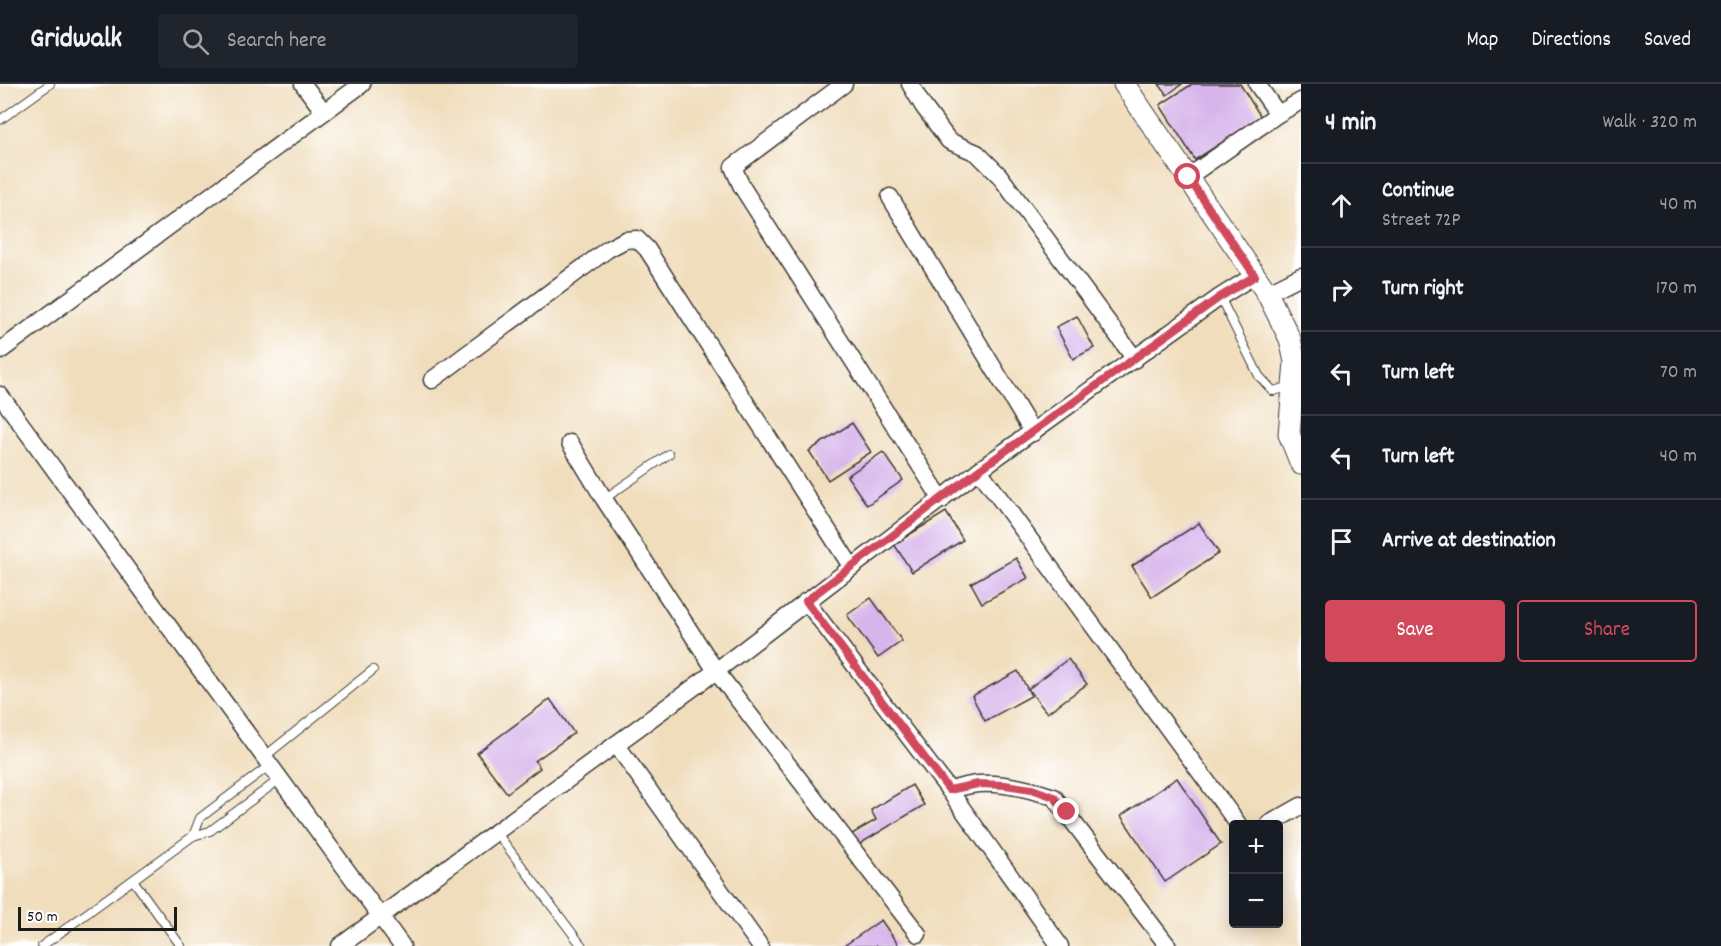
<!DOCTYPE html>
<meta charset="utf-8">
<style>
body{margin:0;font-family:Dekko,sans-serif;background:#20242c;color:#f1f3f6}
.controls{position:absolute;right:18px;bottom:18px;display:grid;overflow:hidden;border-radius:6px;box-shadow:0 3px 15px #0003}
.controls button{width:54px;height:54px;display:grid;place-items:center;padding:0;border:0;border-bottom:2px solid #363941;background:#171b24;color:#f1f3f6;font:30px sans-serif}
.scale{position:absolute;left:18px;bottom:15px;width:159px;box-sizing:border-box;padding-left:6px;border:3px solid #1c1c1c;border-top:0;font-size:16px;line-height:21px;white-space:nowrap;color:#1c1c1c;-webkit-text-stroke:4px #fff;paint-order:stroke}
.stop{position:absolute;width:18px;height:18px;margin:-14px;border:4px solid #d1495b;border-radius:50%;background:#fff}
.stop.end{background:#d1495b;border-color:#fff;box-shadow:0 2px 6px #0008}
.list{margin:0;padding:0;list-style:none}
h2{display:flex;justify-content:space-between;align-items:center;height:78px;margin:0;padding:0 24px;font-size:26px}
h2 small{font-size:20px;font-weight:400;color:#9ea1a6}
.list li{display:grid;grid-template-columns:39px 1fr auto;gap:18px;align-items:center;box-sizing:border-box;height:84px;padding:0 24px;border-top:2px solid #363941}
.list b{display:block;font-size:22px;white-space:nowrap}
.list p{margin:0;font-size:20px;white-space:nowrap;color:#9ea1a6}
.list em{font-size:20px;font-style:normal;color:#9ea1a6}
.actions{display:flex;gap:12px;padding:18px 24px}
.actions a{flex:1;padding:14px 0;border:2px solid #d1495b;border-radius:6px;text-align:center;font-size:21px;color:#d1495b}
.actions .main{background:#d1495b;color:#fff}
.icon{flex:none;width:33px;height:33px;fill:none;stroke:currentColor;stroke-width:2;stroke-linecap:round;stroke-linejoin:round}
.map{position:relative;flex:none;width:1301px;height:862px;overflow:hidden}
header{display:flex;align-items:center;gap:36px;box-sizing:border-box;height:84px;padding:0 30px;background:#171b24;border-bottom:2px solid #363941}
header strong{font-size:28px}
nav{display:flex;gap:33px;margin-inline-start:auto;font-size:21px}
.search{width:420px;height:54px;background:#20242c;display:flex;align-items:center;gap:15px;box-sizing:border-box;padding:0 21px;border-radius:6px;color:#9ea1a6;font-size:22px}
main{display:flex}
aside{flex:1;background:#171b24}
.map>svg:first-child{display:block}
.building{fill:#d7b4eb}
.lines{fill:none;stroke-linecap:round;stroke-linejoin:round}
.service-casing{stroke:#3c3934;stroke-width:10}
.minor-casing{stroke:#3c3934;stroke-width:19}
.tertiary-casing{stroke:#3c3934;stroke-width:23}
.service{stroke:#fff;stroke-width:8}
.minor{stroke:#fff;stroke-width:16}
.tertiary{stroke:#fff;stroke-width:21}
.route{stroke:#d1495b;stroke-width:8}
</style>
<header>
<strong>Gridwalk</strong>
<div class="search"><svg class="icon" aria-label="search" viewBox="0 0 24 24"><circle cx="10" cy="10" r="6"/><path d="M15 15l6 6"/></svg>Search here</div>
<nav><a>Map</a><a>Directions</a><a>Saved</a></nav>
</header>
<main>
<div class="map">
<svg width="1301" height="862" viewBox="0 0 1301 862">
<rect width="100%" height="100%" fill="#fff"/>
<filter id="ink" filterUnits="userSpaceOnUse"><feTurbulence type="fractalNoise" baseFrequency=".0167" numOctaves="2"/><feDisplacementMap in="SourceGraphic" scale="12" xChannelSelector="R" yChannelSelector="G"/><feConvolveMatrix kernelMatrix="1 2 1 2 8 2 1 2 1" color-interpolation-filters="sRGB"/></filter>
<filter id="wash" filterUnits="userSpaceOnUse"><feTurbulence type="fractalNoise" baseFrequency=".008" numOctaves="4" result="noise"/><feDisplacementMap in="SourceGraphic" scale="24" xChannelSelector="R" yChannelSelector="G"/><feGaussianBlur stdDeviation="1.35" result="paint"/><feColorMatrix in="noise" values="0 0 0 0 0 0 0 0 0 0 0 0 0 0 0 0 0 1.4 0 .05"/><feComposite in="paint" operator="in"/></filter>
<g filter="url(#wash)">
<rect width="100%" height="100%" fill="#f0ddbc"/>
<g id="blocks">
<g class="building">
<polygon points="1159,0 1182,0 1167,11"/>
<polygon points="1192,0 1240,0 1261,33 1195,76 1160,21"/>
<polygon points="1077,232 1094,264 1073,275 1056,243"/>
<polygon points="852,339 871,368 828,396 809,367"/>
<polygon points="883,368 903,396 867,421 847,392"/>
<polygon points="946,428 963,456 912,488 894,460"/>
<polygon points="1199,439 1219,469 1152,513 1132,482"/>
<polygon points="1016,474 1028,494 982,519 971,499"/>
<polygon points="871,514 902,557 878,574 847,531"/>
<polygon points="1068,575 1087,600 1047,629 1028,605"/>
<polygon points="1018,587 1031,612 985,637 972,612"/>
<polygon points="550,615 574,649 535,677 540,684 507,709 477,669"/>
<polygon points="1177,694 1221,760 1165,798 1121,732"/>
<polygon points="912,701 924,721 858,761 852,750 876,736 871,726"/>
<polygon points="881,836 899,862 844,862"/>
</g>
</g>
</g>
<g filter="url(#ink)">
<use href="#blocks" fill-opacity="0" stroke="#3c3934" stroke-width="1.5"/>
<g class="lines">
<g class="service-casing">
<g id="service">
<polyline points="0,36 50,0"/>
<polyline points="1220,213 1259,292 1273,307 1293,302"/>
<polyline points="604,415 669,370"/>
<polyline points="264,673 373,586"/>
<polyline points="496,748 582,862"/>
<polyline points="193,752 200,734 270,681"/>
<polyline points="133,796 181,862"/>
<polyline points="42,862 193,752 210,747 280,695"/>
</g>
</g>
<g class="minor-casing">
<g id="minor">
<polyline points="303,0 324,28"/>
<polyline points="844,0 733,83 742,103 942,416"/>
<polyline points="910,0 923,22 949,57 977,69 999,91 1135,275"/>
<polyline points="1257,0 1278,30"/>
<polyline points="1188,93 1278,30 1301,17"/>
<polyline points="890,113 1033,349"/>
<polyline points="1267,209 1301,192"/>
<polyline points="0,267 362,0"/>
<polyline points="432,296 608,165 625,156 637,155 647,165 851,482"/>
<polyline points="0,311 402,862"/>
<polyline points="570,359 604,415 716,587 918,850"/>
<polyline points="979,386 1238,740"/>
<polyline points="806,517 949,706 1060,862"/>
<polyline points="616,660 760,862"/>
<path d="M 949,706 C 958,704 968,701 978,700 C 1004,698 1030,705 1054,713 L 1168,862"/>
<polyline points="1269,740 1301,722"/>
<polyline points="340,862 716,587 979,386 1220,213 1255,191"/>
</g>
</g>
<g class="tertiary-casing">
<polyline id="tertiary" points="1124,0 1267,209 1290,255 1295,278 1289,350 1301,380"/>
</g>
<use href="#service" class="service"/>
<use href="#minor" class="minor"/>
<use href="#tertiary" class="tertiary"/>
</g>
</g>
<g class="lines" filter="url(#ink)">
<polyline class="route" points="1067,728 1054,713 1032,705 1005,701 978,700 949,706 806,517 979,386 1220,213 1255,192 1188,93"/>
</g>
</svg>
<div class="controls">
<button>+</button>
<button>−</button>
</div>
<div class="scale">50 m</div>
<div class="stop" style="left:1188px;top:93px"></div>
<div class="stop end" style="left:1067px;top:728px"></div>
</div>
<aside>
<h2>4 min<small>Walk · 320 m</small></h2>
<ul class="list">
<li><svg class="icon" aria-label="ahead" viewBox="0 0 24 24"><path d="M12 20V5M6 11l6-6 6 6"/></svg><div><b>Continue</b><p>Street 72P</p></div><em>40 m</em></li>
<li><svg class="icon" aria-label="right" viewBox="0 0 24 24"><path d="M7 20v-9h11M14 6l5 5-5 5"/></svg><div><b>Turn right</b></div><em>170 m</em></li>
<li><svg class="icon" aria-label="left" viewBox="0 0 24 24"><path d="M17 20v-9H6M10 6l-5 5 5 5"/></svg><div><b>Turn left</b></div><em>70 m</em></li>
<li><svg class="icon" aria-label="left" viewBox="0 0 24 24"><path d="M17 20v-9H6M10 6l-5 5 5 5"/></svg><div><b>Turn left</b></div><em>40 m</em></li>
<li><svg class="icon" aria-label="arrive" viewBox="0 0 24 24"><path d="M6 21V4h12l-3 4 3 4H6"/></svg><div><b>Arrive at destination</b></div></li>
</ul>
<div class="actions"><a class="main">Save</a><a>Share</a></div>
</aside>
</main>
